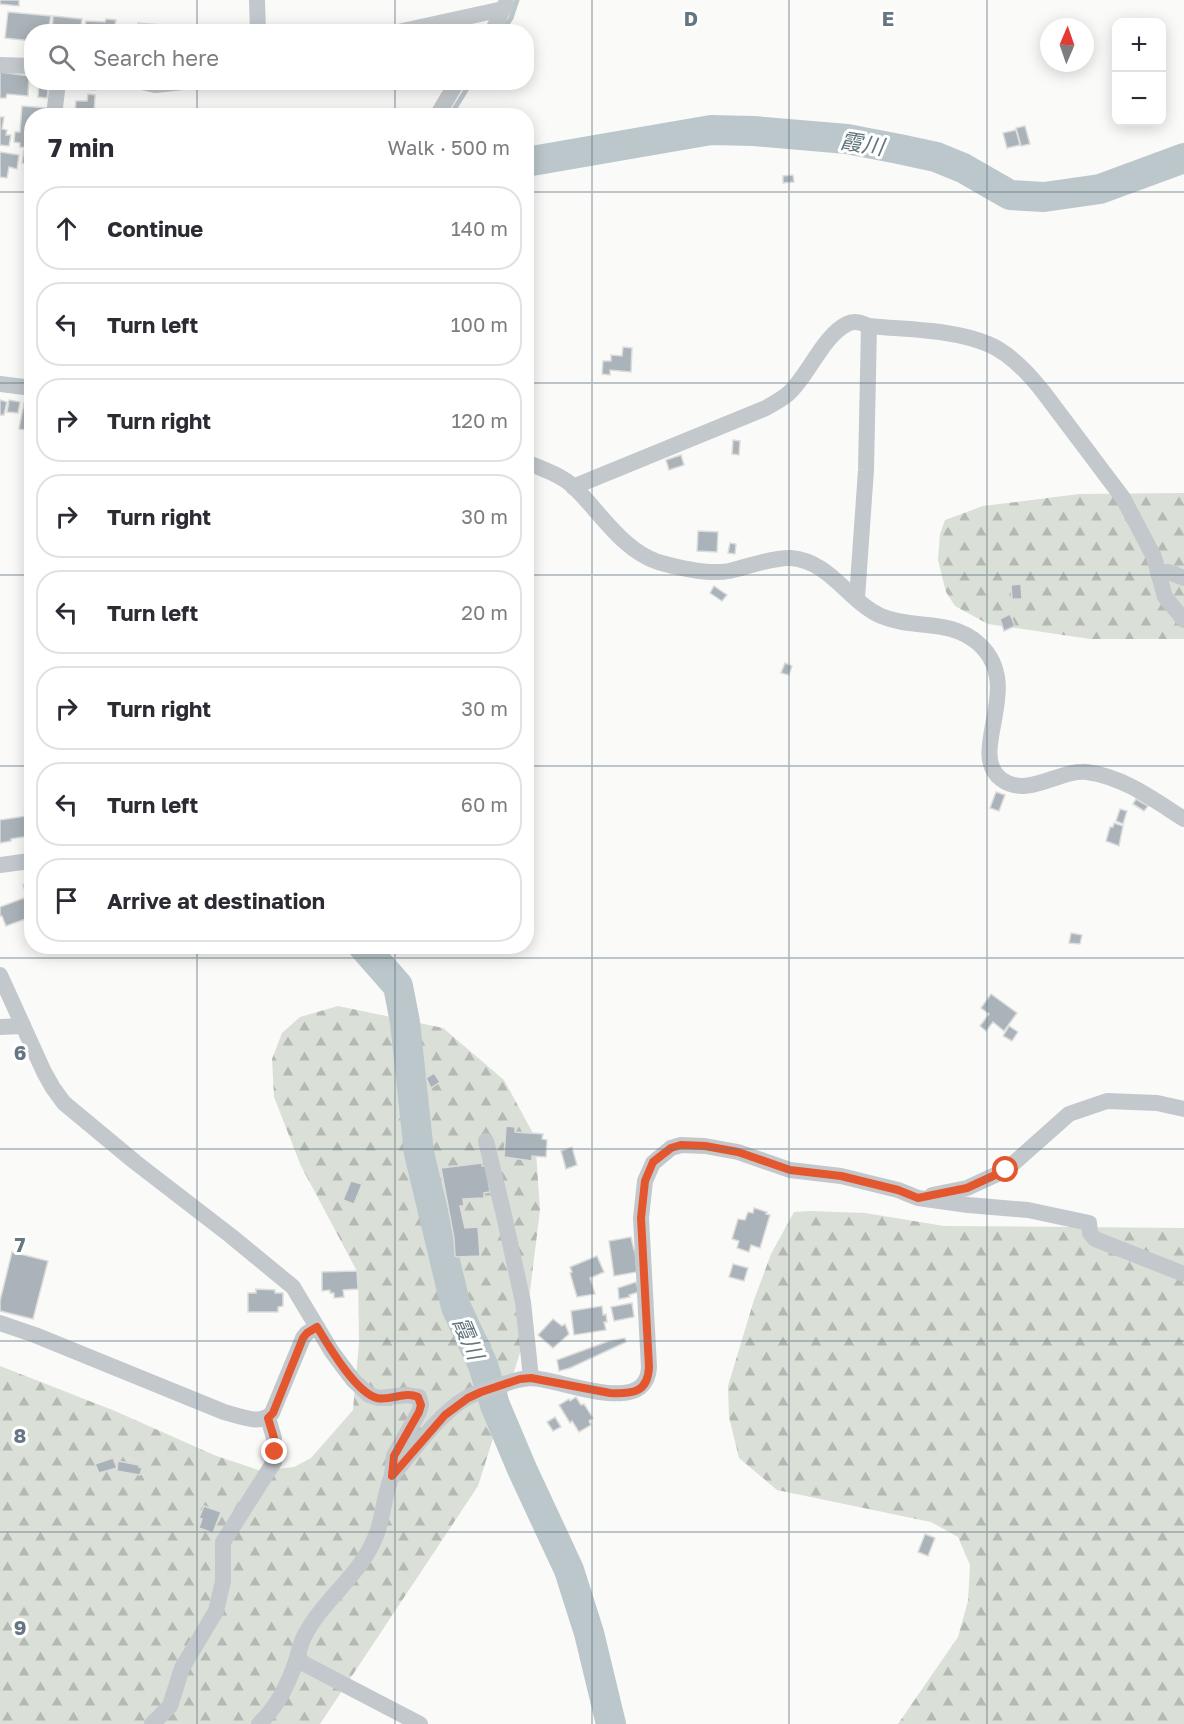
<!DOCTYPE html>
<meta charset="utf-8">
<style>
body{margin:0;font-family:"Golos Text","Noto Sans JP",sans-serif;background:#f7f7f7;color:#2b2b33}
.controls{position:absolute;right:18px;top:18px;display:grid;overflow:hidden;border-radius:12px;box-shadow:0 3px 15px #0003}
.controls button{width:54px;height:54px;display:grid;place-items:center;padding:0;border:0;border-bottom:2px solid #e1e1e2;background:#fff;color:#2b2b33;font:30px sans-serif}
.compass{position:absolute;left:1040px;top:18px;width:54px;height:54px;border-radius:50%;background:#fff;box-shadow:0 3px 15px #0003;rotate:2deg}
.stop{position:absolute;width:18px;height:18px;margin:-14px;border:4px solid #e4572e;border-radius:50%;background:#fff}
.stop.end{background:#e4572e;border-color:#fff;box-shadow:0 2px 6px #0008}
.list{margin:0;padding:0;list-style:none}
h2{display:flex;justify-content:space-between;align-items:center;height:78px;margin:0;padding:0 24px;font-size:26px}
h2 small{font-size:20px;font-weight:400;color:#7c7c81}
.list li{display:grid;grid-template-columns:39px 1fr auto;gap:18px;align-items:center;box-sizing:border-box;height:84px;margin:0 12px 12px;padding:0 12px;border:2px solid #e1e1e2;border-radius:24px}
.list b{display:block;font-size:22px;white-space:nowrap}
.list em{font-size:20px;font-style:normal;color:#7c7c81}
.icon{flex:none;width:33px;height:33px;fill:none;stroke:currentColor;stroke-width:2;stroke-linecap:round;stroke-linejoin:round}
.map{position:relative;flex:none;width:1184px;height:1724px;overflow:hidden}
.search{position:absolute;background:#fff;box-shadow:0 3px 15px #0003;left:24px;top:24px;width:510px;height:66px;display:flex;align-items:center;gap:15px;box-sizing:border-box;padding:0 21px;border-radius:24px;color:#7c7c81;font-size:22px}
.panel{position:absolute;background:#fff;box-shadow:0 3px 15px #0003;left:24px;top:108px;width:510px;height:846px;border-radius:24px}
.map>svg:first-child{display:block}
.forest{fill:url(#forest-firs)}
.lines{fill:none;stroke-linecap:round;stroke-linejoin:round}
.stream{stroke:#bbc7cb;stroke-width:5}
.river{stroke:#bbc7cb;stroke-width:30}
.building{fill:#aab3b9;stroke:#dcdcda;stroke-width:1.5}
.minor{stroke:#c3c8cc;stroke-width:16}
.route{stroke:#e4572e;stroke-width:8}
.grid{fill:none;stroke:#657683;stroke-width:1.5;stroke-opacity:0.55}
.labels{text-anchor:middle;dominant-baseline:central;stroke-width:6;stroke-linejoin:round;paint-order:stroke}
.water-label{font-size:22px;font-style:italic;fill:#60757c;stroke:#fff}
.grid-label{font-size:20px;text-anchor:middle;font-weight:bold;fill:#657683;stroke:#fff;stroke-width:6;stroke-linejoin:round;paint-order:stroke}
</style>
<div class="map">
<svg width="1184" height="1724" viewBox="0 0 1184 1724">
<defs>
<pattern id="forest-firs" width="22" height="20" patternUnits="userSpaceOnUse" patternTransform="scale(1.5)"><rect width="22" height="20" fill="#dadfd7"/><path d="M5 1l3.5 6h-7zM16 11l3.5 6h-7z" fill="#b4b9b4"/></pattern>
</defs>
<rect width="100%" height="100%" fill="#fafaf8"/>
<g class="forest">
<polygon points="1184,493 1184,639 1090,639 988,624 955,606 946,592 938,560 940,534 945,520 983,506 1079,494"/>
<polygon points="338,1006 443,1028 504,1080 535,1137 540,1210 524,1340 478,1486 320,1724 0,1724 0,1366 115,1411 214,1455 261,1471 294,1467 311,1458 353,1410 359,1343 358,1273 301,1166 274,1097 272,1059 282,1033 300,1017"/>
<polygon points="811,1211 865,1213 944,1226 1184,1228 1184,1724 898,1724 958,1637 968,1601 970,1565 958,1537 931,1522 777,1490 739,1458 729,1417 728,1386 754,1300 771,1254 794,1212"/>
</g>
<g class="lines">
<g class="stream">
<polyline points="502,32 511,18 517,0"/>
<polyline points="450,116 471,82"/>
</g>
<g class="river">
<polyline points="526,162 711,130 754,131 847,139 899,149 936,157 963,168 1010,195 1044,197 1100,189 1184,158"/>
<polyline points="363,946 398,986 405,1022 419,1153 456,1307 483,1365 495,1405 522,1469 569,1570 589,1633 611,1724"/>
</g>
</g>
<g class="building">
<polygon points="0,0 19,0 19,6 0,4"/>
<polygon points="8,12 51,16 49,26 46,26 45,32 32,32 32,41 5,38"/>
<polygon points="53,16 82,19 80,32 52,32"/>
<polygon points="106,19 116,20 115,24 124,27 123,32 84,32 86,21 105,22"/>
<polygon points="138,23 160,25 159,32 124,32 124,27 133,28 133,26 138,26"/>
<polygon points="0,72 29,76 28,96 7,94 6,98 0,98"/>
<polygon points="39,82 49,82 47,98 38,97"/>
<polygon points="63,82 96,82 96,90 62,88"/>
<polygon points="88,94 95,95 94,113 75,112 76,101 87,101"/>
<polygon points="22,106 46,108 46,116 32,116 32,148 20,147 20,143 14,142 15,132 20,132"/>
<polygon points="0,117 4,117 2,129 7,130 6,135 11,135 9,146 0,145"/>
<polygon points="1025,126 1030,144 1021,146 1016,128"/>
<polygon points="1016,130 1020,145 1007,148 1003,133"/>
<polygon points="24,150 32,150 32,164 22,163"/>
<polygon points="0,152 19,155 17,169 9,167 7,178 0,177"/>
<polygon points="793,175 794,182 783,183 783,176"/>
<polygon points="623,347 632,348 631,372 610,370 610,375 602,374 603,361 611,361 611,355 622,356"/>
<polygon points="0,400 7,402 4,415 0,415"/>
<polygon points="9,400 20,402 18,413 7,412"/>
<polygon points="24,403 32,404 32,431 19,429"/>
<polygon points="733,440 740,441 739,455 732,454"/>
<polygon points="681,455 684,465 669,470 666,460"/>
<polygon points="698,531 718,532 717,552 697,551"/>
<polygon points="730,543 736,544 735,554 728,553"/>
<polygon points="1021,584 1022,599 1012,599 1011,585"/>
<polygon points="714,586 727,595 722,601 710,593"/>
<polygon points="1010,614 1015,626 1004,631 1000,619"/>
<polygon points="785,663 792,666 789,675 781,673"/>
<polygon points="996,792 1005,795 999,811 990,808"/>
<polygon points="1136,799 1148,806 1144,811 1133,804"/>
<polygon points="1120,809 1127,811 1123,824 1116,821"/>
<polygon points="26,816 29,836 11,839 11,841 0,843 0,820"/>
<polygon points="1114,823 1123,826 1119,846 1106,841 1110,827 1113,827"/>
<polygon points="32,882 32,910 23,885"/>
<polygon points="24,898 31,917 6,926 2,916 0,916 0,907"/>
<polygon points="1071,933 1082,935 1080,944 1069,943"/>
<polygon points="991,994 1017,1013 1004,1031 993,1022 986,1031 980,1026 989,1014 981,1008"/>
<polygon points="1009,1026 1018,1032 1012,1041 1003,1036"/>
<polygon points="434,1073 440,1082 431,1088 426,1078"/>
<polygon points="506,1126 515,1127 515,1132 543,1134 542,1139 547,1140 546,1157 532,1156 532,1161 504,1157"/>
<polygon points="572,1147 577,1165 566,1169 561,1151"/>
<polygon points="482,1163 482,1166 486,1166 490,1192 484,1193 484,1198 463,1199 464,1206 460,1206 465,1228 478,1227 480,1256 457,1257 455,1256 454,1238 441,1168"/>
<polygon points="351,1181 362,1184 354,1204 343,1200"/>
<polygon points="754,1208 767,1212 766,1214 770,1215 760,1248 751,1245 749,1252 737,1248 739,1241 732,1239 738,1219 745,1220 748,1212 753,1213"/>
<polygon points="631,1237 634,1250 635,1250 637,1272 614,1276 609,1241"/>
<polygon points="12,1252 48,1261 33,1319 0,1311 0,1301"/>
<polygon points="597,1256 604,1272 590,1278 595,1294 577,1297 570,1273 572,1272 570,1267"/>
<polygon points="733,1264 748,1268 744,1281 729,1277"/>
<polygon points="357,1271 358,1289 343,1290 344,1297 334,1298 334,1293 330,1293 330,1290 322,1291 322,1272"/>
<polygon points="636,1282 639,1292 629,1295 630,1297 619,1299 618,1288"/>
<polygon points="256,1289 275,1290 275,1293 283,1293 283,1306 278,1307 278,1312 248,1312 248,1293 256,1293"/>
<polygon points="632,1303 634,1317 614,1321 611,1307"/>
<polygon points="602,1306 603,1315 606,1314 607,1322 604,1322 606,1330 574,1335 571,1311"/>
<polygon points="553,1319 562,1326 565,1324 569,1334 553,1348 538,1335"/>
<polygon points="625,1338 626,1342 570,1368 559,1371 557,1360 609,1341"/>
<polygon points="576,1397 581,1405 584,1404 593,1418 589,1421 591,1425 579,1432 572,1421 570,1423 559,1405 569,1399 570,1401"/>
<polygon points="555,1417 561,1427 553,1431 547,1422"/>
<polygon points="113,1458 117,1468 99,1473 95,1464"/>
<polygon points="118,1461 139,1465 139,1467 142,1468 140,1475 117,1471"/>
<polygon points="204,1506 221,1512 213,1533 199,1528 202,1519 199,1518"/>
<polygon points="925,1534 935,1538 928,1556 918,1552"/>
</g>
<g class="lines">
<g class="minor">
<polyline points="257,0 258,32"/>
<polyline points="398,32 503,9"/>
<polyline points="492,32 506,3"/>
<polyline points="0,65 32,66"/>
<polyline points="142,82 155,85 184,82"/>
<polyline points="54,116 58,82"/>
<polyline points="437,116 457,82"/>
<polyline points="0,384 32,388"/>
<path d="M 526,462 C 543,469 561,475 574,487 C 600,512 622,550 658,562 C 679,568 707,575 729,571 C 747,567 774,557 791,558 C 830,561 848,601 881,616 C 914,630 951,618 979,644 C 1026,687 966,752 1001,779 C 1027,799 1059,769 1087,772 C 1124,777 1154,800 1184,819"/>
<path d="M 573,487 L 766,408 C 774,403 783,399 790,392 C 809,374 823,336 847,324 C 855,320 862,323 869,326 C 908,330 952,329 988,344 C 1010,353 1030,375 1044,393 L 1123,498 L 1154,557 L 1165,597 L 1184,620"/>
<polyline points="1158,573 1169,572 1184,578"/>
<polyline points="857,598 866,470 869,326"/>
<polyline points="0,865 30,861"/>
<polyline points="0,975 44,1072 53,1088 64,1103 135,1162 231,1236 293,1287 332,1352 353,1380 369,1395 379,1398 407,1395 419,1397 421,1405 419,1412 394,1456 392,1476"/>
<polyline points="0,1027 23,1026"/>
<polyline points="486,1141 503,1211 523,1302 531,1378"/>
<polyline points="932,1195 967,1188 1006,1170 1069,1114 1107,1101 1157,1103 1184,1109"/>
<path d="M 0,1323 L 35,1335 L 224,1412 C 240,1416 260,1426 272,1413 L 303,1338 L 307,1333 L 317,1327"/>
<polyline points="297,1660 420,1724"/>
<polyline points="152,1724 170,1706 182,1668 216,1611 223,1581 223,1542 274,1462 274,1438 268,1418"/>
<path d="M 259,1724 C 277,1707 288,1685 296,1661 C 299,1652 300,1644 305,1635 C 323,1600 360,1575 375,1538 C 384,1518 383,1496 392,1476 C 413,1451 439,1413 468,1397 C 478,1392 489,1389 499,1386 C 509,1382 519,1379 530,1378 C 560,1378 647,1419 649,1367 L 641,1218 L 645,1181 L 653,1163 L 671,1148 L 681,1145 L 705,1146 L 738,1152 L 790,1170 L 841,1176 L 898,1190 L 918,1198 L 968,1205 L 1028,1210 L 1089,1223 L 1090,1233 L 1095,1239 L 1184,1274"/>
</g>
</g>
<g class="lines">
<path class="route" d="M 275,1452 L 274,1438 L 268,1418 L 273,1413 L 303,1338 L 307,1333 L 317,1327 C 328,1345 356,1393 377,1398 C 391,1401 405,1391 418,1397 L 421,1405 L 419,1412 L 394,1456 L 392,1476 L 445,1415 L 468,1398 L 481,1392 L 520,1379 L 531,1378 L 610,1393 C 632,1394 648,1393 649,1367 L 641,1218 L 645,1181 L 653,1162 L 671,1148 L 681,1145 L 705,1146 L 738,1152 L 790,1170 L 841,1176 L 898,1190 L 918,1198 L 967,1188 L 1006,1170"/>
</g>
<path class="grid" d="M 197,0 L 197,32M 395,0 L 395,32M 592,0 L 592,1724M 789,0 L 789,1724M 987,0 L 987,1724M 197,82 L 197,116M 395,82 L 395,116M 0,192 L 32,192M 526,192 L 1184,192M 0,383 L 32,383M 526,383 L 1184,383M 0,575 L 32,575M 526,575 L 1184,575M 0,766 L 32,766M 526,766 L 1184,766M 197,946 L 197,1724M 395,946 L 395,1724M 0,958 L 1184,958M 0,1149 L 1184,1149M 0,1341 L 1184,1341M 0,1532 L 1184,1532"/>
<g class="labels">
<g class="water-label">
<text transform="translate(862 143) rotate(9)">霞川</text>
<text transform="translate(469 1338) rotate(67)">霞川</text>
</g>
</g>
<g class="grid-label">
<text x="691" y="26">D</text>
<text x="888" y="26">E</text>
<text x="20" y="1060">6</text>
<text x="20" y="1252">7</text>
<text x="20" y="1443">8</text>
<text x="20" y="1635">9</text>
</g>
</svg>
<div class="controls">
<button>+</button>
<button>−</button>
</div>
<svg class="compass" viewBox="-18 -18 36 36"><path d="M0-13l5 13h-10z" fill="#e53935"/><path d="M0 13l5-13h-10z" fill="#7c7c81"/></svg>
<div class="stop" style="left:1006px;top:1170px"></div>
<div class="stop end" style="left:275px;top:1452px"></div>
<div class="search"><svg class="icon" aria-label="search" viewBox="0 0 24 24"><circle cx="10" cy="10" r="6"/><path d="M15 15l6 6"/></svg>Search here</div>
<section class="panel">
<h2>7 min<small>Walk · 500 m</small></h2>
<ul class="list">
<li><svg class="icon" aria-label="ahead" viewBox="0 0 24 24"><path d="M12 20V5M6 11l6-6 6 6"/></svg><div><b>Continue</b></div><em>140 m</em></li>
<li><svg class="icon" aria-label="left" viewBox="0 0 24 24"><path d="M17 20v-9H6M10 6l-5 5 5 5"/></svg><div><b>Turn left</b></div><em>100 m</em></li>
<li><svg class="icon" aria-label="right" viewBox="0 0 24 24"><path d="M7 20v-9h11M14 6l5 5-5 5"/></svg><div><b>Turn right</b></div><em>120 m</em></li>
<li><svg class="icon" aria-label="right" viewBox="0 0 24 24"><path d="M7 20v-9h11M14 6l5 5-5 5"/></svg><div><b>Turn right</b></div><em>30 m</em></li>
<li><svg class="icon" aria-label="left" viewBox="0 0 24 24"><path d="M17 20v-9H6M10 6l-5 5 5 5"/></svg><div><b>Turn left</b></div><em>20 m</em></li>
<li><svg class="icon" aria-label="right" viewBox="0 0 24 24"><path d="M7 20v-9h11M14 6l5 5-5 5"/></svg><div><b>Turn right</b></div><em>30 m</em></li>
<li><svg class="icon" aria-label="left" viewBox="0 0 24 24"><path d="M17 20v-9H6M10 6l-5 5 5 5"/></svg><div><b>Turn left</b></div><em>60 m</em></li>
<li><svg class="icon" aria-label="arrive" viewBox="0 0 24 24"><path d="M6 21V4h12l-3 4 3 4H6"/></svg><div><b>Arrive at destination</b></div></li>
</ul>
</section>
</div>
